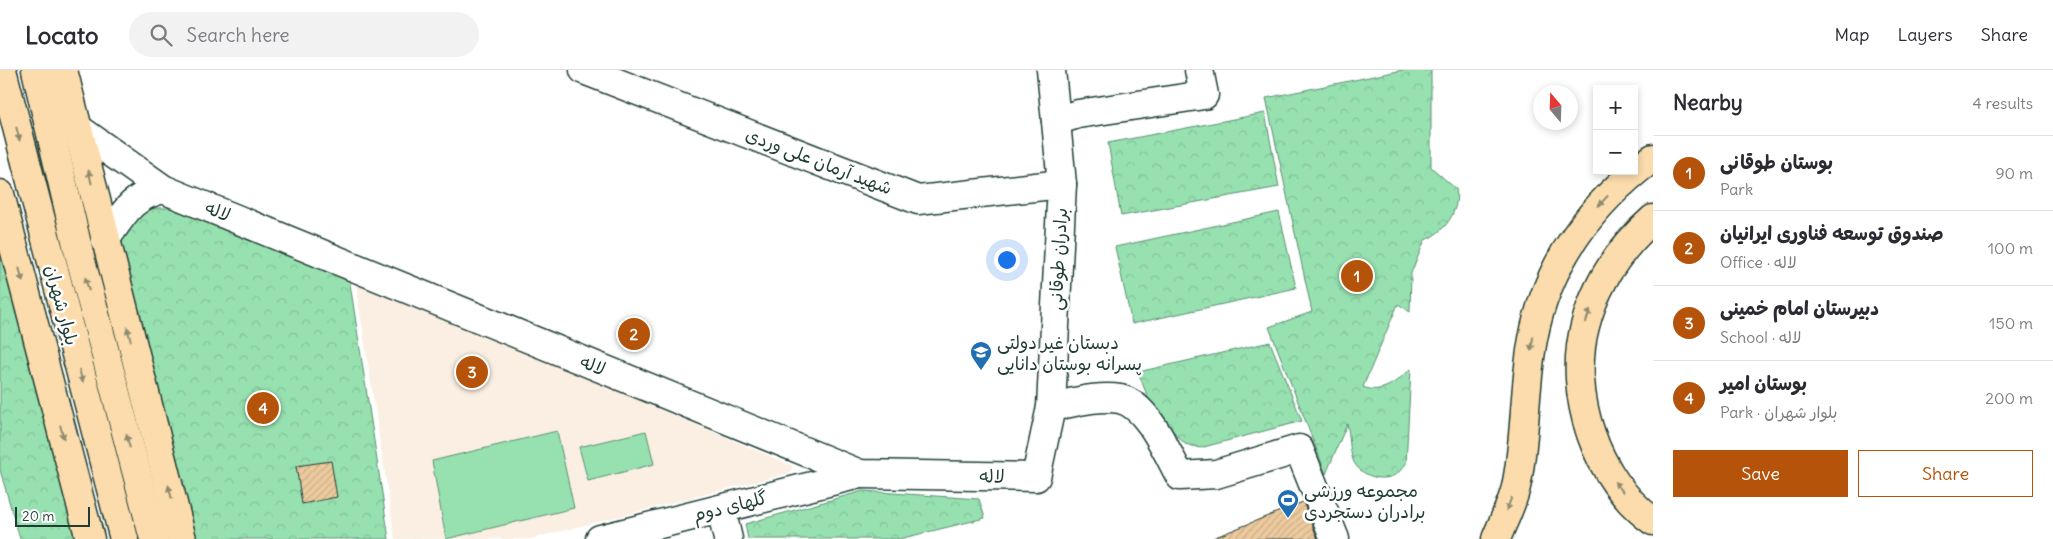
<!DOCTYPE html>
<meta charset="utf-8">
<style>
body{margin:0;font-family:Delius,"Playpen Sans Arabic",sans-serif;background:#f2f2f3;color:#2b2b33}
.controls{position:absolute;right:15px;top:15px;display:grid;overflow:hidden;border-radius:0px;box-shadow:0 2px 8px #0003}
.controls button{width:45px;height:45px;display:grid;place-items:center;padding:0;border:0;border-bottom:1px solid #e1e1e2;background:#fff;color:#2b2b33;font:25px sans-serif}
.compass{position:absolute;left:1533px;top:15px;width:45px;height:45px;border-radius:50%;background:#fff;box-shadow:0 2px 8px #0003;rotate:341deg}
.scale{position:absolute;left:15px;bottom:12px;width:75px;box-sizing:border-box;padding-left:5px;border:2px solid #1f3d34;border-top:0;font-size:14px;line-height:18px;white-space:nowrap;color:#1f3d34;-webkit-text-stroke:4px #fff;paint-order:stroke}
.you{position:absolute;left:1006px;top:189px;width:18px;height:18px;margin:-12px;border:4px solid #fff;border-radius:50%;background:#1a73e8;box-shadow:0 0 0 8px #1a73e833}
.badge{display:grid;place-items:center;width:32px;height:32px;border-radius:50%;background:#b45309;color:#fff;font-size:16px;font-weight:700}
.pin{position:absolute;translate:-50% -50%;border:2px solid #fff;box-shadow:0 1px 5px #0006}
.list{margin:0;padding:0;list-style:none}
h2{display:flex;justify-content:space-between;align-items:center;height:65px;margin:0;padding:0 20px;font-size:21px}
h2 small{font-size:16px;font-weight:400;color:#7c7c81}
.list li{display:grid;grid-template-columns:32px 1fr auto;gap:15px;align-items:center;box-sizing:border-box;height:75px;padding:0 20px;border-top:1px solid #e1e1e2}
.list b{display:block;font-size:19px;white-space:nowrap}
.list p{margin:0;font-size:16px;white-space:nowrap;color:#7c7c81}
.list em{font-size:16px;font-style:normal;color:#7c7c81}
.actions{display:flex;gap:10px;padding:15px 20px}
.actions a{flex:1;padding:11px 0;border:1px solid #b45309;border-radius:0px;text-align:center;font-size:18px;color:#b45309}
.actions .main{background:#b45309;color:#fff}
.icon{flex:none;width:28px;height:28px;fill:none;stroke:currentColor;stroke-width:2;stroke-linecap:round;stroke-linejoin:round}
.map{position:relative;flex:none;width:1653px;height:469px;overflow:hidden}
header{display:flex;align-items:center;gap:30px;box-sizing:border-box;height:70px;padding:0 25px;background:#fff;border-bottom:1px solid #e1e1e2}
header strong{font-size:24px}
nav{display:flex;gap:28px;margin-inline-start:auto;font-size:18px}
.search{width:350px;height:45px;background:#f2f2f3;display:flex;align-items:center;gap:12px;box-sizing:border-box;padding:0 18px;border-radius:28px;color:#7c7c81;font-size:19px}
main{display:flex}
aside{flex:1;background:#fff}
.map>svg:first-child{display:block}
.built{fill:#faefe2}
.grass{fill:#97e1b0;stroke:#5b8f72}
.forest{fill:url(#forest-crowns);stroke:#5b8f72}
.building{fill:url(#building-hatch);stroke:#1f3d34}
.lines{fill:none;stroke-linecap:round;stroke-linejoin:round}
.minor-casing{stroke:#1f3d34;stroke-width:31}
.major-casing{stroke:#1f3d34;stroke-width:31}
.highway-casing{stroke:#1f3d34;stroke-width:31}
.minor{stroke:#fff;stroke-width:28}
.major{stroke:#fcdcac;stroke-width:28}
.highway{stroke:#fcdcac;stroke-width:28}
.oneway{fill:#8e8c70}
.labels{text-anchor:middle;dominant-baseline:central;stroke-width:5;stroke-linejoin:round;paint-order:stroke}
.street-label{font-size:18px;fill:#1f3d34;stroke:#fff}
.poi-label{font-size:18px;fill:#1f3d34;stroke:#fff;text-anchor:start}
</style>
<header>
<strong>Locato</strong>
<div class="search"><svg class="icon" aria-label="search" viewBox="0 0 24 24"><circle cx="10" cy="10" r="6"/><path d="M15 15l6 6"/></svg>Search here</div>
<nav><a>Map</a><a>Layers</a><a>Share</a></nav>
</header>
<main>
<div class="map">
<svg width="1653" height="469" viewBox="0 0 1653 469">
<defs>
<pattern id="forest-crowns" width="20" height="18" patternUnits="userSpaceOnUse" patternTransform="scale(1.25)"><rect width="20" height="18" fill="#97e1b0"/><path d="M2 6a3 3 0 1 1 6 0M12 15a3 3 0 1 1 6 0" fill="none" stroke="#82c298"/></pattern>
<pattern id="building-hatch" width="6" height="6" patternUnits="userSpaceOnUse" patternTransform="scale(1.25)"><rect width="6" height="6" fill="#edca9e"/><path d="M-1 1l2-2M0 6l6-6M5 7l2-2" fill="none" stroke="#cbae89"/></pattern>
</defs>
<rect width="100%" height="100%" fill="#fff"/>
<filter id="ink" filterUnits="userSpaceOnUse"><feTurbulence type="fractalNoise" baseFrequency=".02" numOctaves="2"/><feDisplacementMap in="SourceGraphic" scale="10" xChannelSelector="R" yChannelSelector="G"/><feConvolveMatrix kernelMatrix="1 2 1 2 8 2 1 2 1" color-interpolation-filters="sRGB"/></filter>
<g filter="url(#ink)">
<polygon class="built" points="355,209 793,396 790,403 530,469 395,469"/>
<g class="grass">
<polygon points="557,361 574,438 446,469 432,391"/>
<polygon points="646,361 654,394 588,411 579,377"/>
</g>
<g class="forest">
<path d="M 1403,0 L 1431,0 L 1431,97 L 1456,119 C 1460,141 1445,162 1425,170 L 1411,203 L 1410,242 L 1398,234 L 1363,317 C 1382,325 1397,311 1411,299 L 1406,394 C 1403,397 1400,401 1398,403 C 1384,414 1359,406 1353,390 C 1349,379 1350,365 1347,354 L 1326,404 L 1269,257 L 1312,242 L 1266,28 Z"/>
<polygon points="1265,43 1279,117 1121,146 1108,73"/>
<polygon points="156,138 179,138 349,207 389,469 190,469 120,189 120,160 142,140"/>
<polygon points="1279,142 1296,218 1132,254 1115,177"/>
<polygon points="0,160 79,469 20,469 0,400"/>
<polygon points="1270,272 1302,351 1200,378 1185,374 1152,338 1138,302"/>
<polygon points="863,421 979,429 985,448 899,469 748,469 745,454"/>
</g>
<g class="building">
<polygon points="331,391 337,427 302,434 296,396"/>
<polygon points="1303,432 1318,469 1214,469 1213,468"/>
</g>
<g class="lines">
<g class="minor-casing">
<g id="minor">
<polyline points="584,0 918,130 1062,114"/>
<polyline points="1056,51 1078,44 1204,25 1199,0"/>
<polyline points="80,60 163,119 860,404 1036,407 1051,337 1062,114 1051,0"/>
<path d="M 105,170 C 123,145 131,126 163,119"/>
<path d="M 1051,337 C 1072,333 1098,325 1120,329 C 1148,335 1167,383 1180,406 L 1216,404 L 1299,379 L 1335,469"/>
<polyline points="721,439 728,469"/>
<polyline points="600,469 860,404"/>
</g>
</g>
<g class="major-casing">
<g id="major">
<polyline points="2,0 124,469"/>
<polyline points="36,0 79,183 154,469"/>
<polyline points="63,0 182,469"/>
<polyline points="0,124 90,469"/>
</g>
</g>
<g class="highway-casing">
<g id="highway">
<path d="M 1653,149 C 1620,178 1596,213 1585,256 C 1567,323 1596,411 1653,451"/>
<path d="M 1496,469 C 1503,451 1514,431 1517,412 C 1526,365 1524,316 1533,269 C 1547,193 1592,132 1653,88"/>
</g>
</g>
<use href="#minor" class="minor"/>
<use href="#major" class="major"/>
<use href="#highway" class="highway"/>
</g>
<defs><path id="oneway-solid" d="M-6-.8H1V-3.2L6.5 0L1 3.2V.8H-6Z" transform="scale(1.25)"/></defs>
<g class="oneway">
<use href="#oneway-solid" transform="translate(18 64) rotate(76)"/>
<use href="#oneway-solid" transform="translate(90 107) rotate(-103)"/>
<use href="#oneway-solid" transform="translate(1603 131) rotate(133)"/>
<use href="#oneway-solid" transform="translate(21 205) rotate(76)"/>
<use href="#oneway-solid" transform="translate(87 214) rotate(-105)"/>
<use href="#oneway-solid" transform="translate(1588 246) rotate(-72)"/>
<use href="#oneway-solid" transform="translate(129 264) rotate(-104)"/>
<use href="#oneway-solid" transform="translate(1532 274) rotate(99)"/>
<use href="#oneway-solid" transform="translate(81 306) rotate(75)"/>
<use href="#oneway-solid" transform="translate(62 362) rotate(75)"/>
<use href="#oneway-solid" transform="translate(128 371) rotate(-105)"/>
<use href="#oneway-solid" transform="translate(1619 417) rotate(-130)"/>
<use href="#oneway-solid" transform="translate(170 422) rotate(-104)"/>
<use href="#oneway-solid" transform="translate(1509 434) rotate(111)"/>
</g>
</g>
<defs>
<g id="school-pin" transform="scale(1.125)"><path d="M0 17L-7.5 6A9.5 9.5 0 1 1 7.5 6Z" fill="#1f6fb2" stroke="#fff"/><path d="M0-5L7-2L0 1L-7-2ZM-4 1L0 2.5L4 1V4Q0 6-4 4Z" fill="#fff"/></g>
<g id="stadium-pin" transform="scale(1.125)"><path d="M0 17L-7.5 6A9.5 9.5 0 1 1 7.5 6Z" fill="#1f6fb2" stroke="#fff"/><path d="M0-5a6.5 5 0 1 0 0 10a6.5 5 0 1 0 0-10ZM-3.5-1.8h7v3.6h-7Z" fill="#fff"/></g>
</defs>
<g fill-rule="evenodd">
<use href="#school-pin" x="981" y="282"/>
<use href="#stadium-pin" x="1288" y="430"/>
</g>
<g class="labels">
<g class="street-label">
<text transform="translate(819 91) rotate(21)">شهید آرمان علی وردی</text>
<text transform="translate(218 141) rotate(22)">لاله</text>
<text transform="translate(1058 189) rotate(-87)">برادران طوقانی</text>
<text transform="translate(62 235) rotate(75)">بلوار شهران</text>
<text transform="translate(593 295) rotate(22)">لاله</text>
<text transform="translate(992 406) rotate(1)">لاله</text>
<text transform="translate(730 436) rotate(-14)">گلهای دوم</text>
</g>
<g class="poi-label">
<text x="997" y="272">دبستان غیر دولتی<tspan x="997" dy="21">پسرانه بوستان دانایی</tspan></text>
<text x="1304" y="420">مجموعه ورزشی<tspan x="1304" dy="21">برادران دستجردی</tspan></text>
</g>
</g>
</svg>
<div class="controls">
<button>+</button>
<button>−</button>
</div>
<svg class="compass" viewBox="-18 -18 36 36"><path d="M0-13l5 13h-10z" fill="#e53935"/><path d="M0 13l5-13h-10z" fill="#7c7c81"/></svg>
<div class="scale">20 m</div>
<div class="you"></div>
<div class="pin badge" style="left:1357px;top:206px">1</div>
<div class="pin badge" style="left:634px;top:264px">2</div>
<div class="pin badge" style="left:472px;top:302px">3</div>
<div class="pin badge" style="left:263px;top:338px">4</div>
</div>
<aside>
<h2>Nearby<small>4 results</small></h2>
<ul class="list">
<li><span class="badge">1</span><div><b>بوستان طوقانی</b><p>Park</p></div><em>90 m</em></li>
<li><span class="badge">2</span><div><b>صندوق توسعه فناوری ایرانیان</b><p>Office · لاله</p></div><em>100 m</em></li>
<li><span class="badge">3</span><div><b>دبیرستان امام خمینی</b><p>School · لاله</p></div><em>150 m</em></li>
<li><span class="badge">4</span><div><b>بوستان امیر</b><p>Park · بلوار شهران</p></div><em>200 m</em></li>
</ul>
<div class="actions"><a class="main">Save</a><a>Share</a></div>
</aside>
</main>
